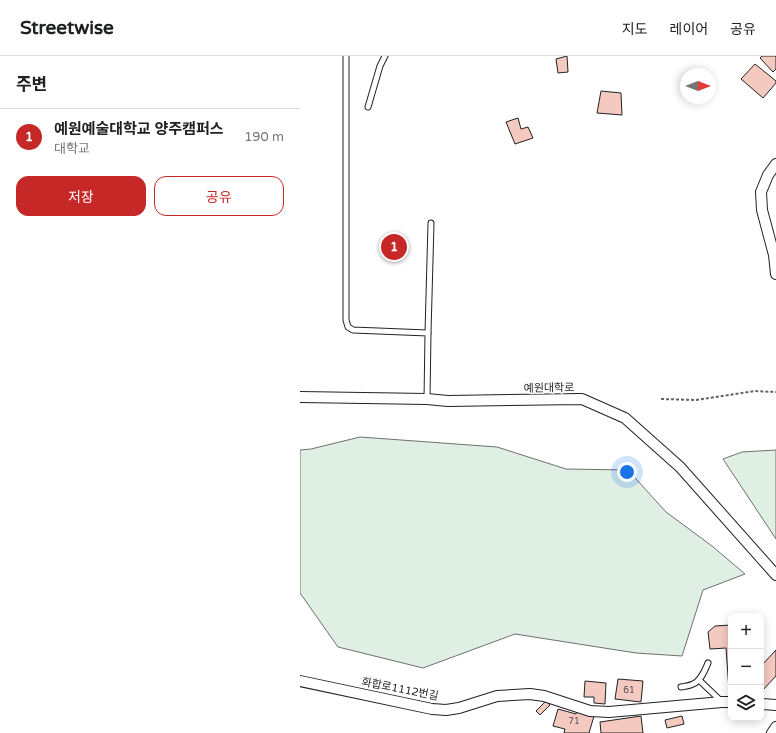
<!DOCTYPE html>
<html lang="ko">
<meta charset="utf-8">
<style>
body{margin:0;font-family:"Varela Round","Noto Sans KR",sans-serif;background:#f2f2f2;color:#202124}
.controls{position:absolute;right:12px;bottom:12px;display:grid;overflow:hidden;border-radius:8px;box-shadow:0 2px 10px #0003}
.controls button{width:36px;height:36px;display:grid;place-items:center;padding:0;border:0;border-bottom:1px solid #e0e0e0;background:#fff;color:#202124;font:20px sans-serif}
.compass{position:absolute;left:380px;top:12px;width:36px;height:36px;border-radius:50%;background:#fff;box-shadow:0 2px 10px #0003;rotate:90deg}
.you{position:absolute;left:327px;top:416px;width:14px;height:14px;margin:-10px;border:3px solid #fff;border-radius:50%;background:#1a73e8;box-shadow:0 0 0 6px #1a73e833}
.badge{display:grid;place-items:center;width:26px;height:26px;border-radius:50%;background:#c62828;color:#fff;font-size:13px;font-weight:700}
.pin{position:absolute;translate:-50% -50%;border:2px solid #fff;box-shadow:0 1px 4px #0006}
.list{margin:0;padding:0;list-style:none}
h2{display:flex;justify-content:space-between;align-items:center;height:52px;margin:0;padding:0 16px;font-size:17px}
h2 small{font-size:13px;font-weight:400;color:#757577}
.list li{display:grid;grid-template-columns:26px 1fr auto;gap:12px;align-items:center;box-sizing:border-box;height:56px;padding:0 16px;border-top:1px solid #e0e0e0}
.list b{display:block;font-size:15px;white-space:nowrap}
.list p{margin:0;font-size:13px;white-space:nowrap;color:#757577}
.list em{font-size:13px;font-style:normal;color:#757577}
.actions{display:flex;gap:8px;padding:12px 16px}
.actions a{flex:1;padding:9px 0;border:1px solid #c62828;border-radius:12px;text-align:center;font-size:14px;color:#c62828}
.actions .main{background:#c62828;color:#fff}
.icon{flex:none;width:22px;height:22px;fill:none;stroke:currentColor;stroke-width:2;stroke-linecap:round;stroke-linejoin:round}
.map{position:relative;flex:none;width:476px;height:677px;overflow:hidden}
header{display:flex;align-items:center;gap:24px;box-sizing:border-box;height:56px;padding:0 20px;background:#fff;border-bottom:1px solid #e0e0e0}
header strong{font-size:19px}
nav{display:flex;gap:22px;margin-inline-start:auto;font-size:14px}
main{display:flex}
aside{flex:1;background:#fff}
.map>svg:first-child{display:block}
.green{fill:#e0efe3;stroke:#6f6f6f}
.building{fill:#f3c9c0;stroke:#222}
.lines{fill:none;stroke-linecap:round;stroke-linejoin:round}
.lane-casing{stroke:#222;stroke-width:7}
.street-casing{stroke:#222;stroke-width:12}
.path{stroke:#646464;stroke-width:2;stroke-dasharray:3 2;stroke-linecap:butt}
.lane{stroke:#fff;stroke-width:5}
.street{stroke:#fff;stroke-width:10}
.labels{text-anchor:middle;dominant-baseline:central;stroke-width:3;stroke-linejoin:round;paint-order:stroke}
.number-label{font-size:9px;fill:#564c4a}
.street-label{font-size:11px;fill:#222;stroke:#fff}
</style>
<header>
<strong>Streetwise</strong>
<nav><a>지도</a><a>레이어</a><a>공유</a></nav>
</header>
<main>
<aside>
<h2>주변<small></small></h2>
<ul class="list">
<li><span class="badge">1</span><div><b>예원예술대학교 양주캠퍼스</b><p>대학교</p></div><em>190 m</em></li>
</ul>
<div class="actions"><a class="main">저장</a><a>공유</a></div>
</aside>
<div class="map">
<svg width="476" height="677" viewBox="0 0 476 677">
<rect width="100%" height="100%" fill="#fff"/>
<g class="green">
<polygon points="60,381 197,391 266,413 328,414 366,456 412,490 445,518 403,534 382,600 336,597 215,578 123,612 38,591 0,537 0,394 11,393"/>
<polygon points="476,394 476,483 423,403 442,396"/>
</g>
<g class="building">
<polygon points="267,0 268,16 258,17 256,3"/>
<polygon points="462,0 476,0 476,13 473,16 460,2"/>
<polygon points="455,8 476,25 476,27 463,42 441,23"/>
<polygon points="301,35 321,37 322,59 297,57"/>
<polygon points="218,62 221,73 228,71 233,82 215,88 206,66"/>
<polygon points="431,569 431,634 429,634 426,592 410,593 408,576 415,570"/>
<polygon points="476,594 476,620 461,636 461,610"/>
<polygon points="318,623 343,625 341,646 315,643"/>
<polygon points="285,625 306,627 305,648 294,647 294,641 284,641"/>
<polygon points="246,645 250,649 240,659 236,655"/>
<polygon points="258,653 276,658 277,655 294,660 289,677 264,677 265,673 253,670"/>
<polygon points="341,660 343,677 301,677 300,666"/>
<polygon points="382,660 384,668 367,672 365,664"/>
</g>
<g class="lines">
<g class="lane-casing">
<g id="lane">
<polyline points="46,0 46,264 48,271 53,274 128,277 127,343"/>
<polyline points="68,51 80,10 85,0"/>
<polyline points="128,277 131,167"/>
<polyline points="399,624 421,645"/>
<path d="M 381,631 C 385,630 390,630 393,628 C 401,625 405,614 408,607"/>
</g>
</g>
<g class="street-casing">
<g id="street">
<polyline points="476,108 468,119 461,136 462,154 474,199 476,218"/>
<polyline points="0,341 127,343 148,345 282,343 325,362 380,411 476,519"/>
<polyline points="0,625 132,653 146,654 159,652 197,640 230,638 244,640 290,655 309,656 422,646 431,646"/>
<polyline points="461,648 476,649"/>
<polyline points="472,677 476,671"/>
</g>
</g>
<polyline class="path" points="361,343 396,344 455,335 476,336"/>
<use href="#lane" class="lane"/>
<use href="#street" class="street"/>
</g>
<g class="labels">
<g class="number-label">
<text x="329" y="634">61</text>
<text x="274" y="665">71</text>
</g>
<g class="street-label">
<text transform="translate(249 332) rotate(-1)">예원대학로</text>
<text transform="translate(100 633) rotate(11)">화합로1112번길</text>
</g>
</g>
</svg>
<div class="controls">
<button>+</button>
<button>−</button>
<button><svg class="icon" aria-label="layers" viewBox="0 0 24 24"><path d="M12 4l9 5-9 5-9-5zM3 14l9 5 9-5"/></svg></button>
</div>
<svg class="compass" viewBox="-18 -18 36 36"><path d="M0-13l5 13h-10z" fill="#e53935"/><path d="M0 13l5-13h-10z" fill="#757577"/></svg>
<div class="you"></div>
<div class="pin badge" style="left:94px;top:191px">1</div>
</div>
</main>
